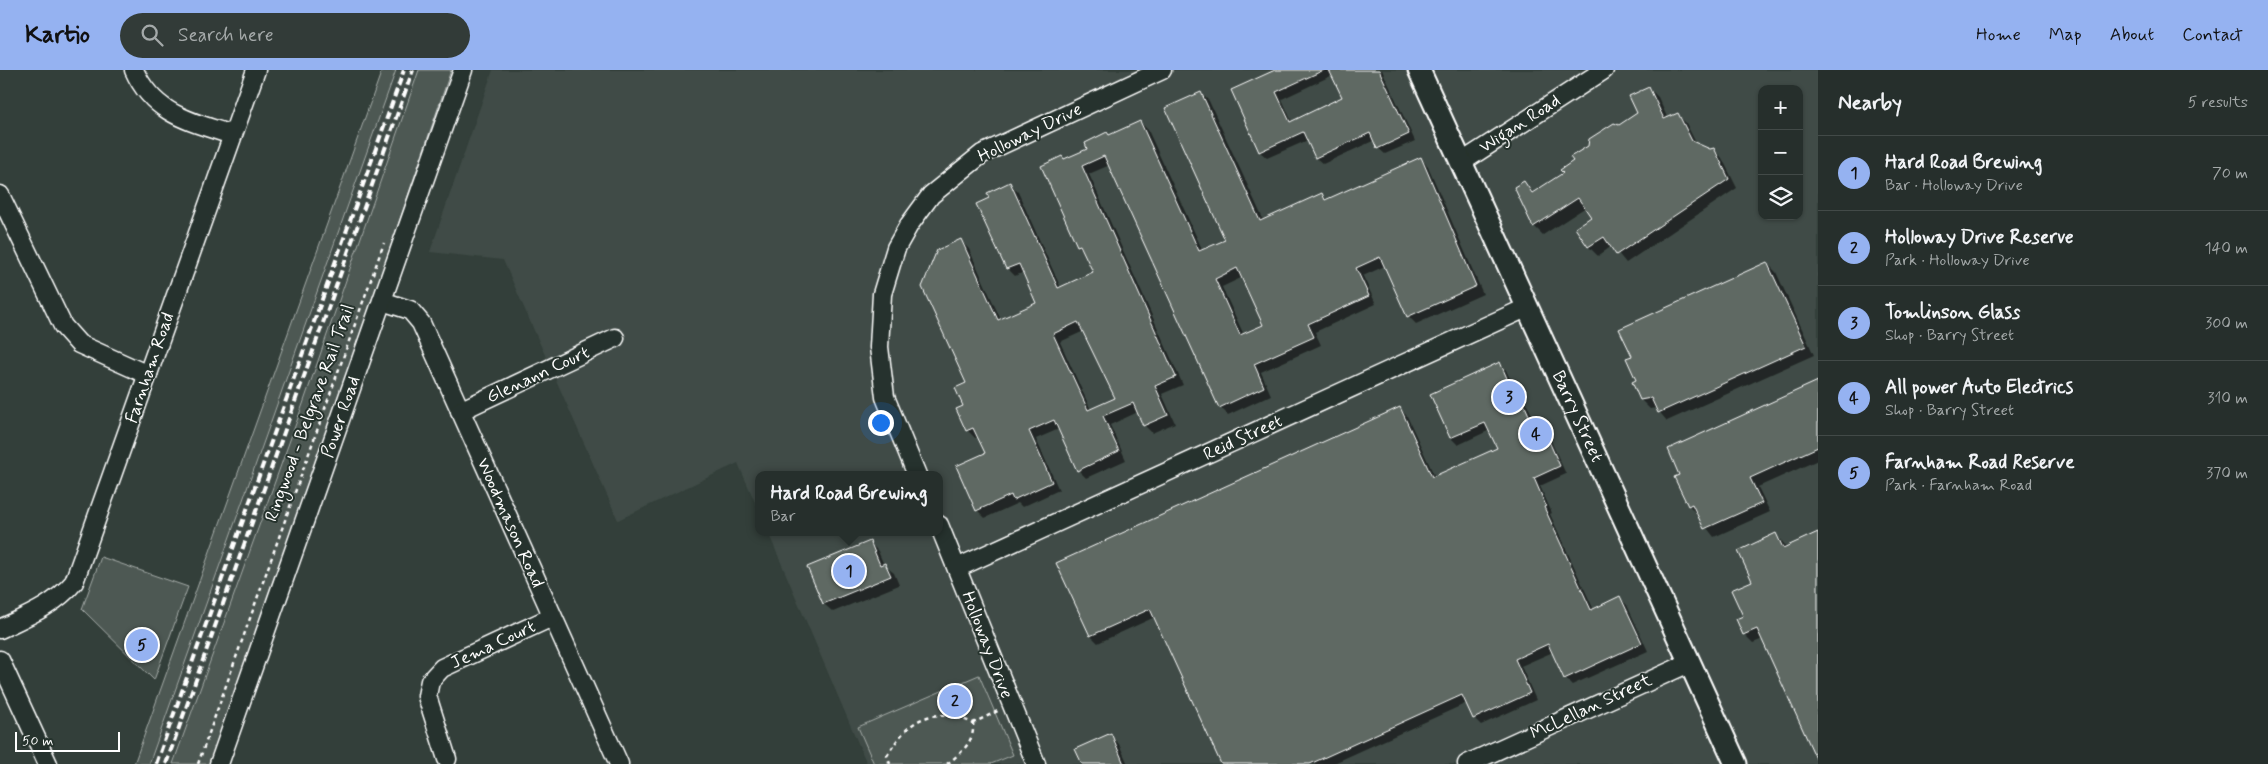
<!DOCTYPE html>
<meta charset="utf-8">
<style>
body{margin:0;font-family:Mynerve,sans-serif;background:#323b38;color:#f1f3f6}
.controls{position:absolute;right:15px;top:15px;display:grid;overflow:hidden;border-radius:10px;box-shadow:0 1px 4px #0004}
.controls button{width:45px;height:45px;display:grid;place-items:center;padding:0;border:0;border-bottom:1px solid #424a48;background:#262f2c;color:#f1f3f6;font:25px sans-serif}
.scale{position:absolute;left:15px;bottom:12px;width:105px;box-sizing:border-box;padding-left:5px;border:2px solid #fff;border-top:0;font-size:14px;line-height:18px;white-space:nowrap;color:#fff;-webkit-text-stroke:4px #26332d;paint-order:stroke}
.you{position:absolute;left:880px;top:352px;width:18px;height:18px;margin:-12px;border:4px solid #fff;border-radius:50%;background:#1a73e8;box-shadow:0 0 0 8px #1a73e833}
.badge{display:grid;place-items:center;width:32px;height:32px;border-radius:50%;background:#95b2f1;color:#111;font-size:16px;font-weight:700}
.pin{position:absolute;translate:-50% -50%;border:2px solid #fff;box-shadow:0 1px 5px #0006}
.popup{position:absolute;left:755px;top:401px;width:188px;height:65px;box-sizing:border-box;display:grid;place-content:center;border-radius:10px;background:#262f2c;filter:drop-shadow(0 1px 4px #0005);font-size:16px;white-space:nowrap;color:#a4a9a9}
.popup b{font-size:19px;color:#f1f3f6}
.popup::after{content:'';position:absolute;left:50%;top:100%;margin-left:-10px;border:10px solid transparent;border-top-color:#262f2c}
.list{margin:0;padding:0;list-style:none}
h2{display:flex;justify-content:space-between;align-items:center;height:65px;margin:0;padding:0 20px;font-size:21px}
h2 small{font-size:16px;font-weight:400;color:#a4a9a9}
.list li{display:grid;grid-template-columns:32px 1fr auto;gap:15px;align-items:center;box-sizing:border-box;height:75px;padding:0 20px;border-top:1px solid #424a48}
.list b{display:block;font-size:19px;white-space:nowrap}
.list p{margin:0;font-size:16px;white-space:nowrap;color:#a4a9a9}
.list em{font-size:16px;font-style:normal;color:#a4a9a9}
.icon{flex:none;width:28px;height:28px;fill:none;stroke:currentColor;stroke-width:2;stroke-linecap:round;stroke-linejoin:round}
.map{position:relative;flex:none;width:1818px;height:694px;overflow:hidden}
header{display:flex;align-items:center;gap:30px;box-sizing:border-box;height:70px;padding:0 25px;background:#95b2f1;color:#111}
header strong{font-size:24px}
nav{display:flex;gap:28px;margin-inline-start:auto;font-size:18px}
.search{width:350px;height:45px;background:#323b38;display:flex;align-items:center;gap:12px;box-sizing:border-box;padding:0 18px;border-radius:28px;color:#a4a9a9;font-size:19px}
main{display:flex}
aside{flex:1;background:#262f2c}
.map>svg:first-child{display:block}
.built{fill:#404c47;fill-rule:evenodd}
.green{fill:#4d5853;stroke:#a6aca9}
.shadow{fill:#0007;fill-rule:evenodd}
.building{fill:#5f6964;stroke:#fff;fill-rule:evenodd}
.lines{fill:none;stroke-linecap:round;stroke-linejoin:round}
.minor-casing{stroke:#fff;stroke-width:21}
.major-casing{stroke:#fff;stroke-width:25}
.path{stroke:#fff;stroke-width:2.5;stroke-dasharray:4 4;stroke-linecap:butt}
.minor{stroke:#26332d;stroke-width:18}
.major{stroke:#26332d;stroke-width:21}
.rail{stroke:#fff;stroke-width:4;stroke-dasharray:8 4;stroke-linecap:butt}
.labels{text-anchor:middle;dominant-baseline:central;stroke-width:4;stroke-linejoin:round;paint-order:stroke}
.street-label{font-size:18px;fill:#fff;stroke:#26332d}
</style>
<header>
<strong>Kartio</strong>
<div class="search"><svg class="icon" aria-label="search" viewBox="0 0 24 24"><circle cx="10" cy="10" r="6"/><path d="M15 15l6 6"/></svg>Search here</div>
<nav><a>Home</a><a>Map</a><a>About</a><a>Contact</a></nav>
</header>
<main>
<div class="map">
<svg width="1818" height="694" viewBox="0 0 1818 694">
<rect width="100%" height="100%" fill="#333f3a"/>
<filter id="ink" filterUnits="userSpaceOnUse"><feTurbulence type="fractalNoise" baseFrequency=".02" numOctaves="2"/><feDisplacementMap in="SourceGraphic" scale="10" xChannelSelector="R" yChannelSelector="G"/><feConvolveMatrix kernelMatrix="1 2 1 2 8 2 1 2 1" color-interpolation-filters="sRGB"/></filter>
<g filter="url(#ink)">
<g class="built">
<polygon points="396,0 419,0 303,334 173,694 149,694"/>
<path d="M 493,0 L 1818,0 L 1818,694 L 867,694 L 768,462 L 939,462 L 939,405 L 759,405 L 759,441 L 738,393 L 618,450 L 503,190 L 430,182 ZM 1762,19 L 1799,19 L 1799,146 L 1762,146 Z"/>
</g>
<g class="green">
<polygon points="382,0 396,0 149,694 134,694"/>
<polygon points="419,0 451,0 381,205 369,247 211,694 173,694 303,334"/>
<polygon points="101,487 188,517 154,610 82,539"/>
<polygon points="979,605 1013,685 991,694 874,694 858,657"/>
</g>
<g class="shadow">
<path d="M 1278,0 L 1382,0 L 1415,71 L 1385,84 L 1378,78 L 1375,70 L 1323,94 L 1316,88 L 1308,70 L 1267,88 L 1260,82 L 1232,21 ZM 1333,5 L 1344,28 L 1292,52 L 1282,29 Z"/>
<polygon points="1649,18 1658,27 1668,49 1677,44 1686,53 1697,75 1710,80 1714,79 1722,88 1737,118 1626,193 1612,176 1598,186 1589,177 1577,158 1592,147 1586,137 1543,165 1534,156 1524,113 1534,123 1564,104 1619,57 1638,44"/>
<path d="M 1201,23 L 1209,31 L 1264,151 L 1322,125 L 1328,130 L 1420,88 L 1428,96 L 1483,224 L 1416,254 L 1408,246 L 1385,196 L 1363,206 L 1376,234 L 1315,262 L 1321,275 L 1261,302 L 1271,325 L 1228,345 L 1220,337 L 1110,95 L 1089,104 L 1183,315 L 1162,324 L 1175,353 L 1152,363 L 1144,355 L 1138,342 L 1110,355 L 1126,390 L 1086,408 L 1078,400 L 1059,359 L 1036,369 L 1059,420 L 1022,437 L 1018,433 L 985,448 L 977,440 L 986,383 L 979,367 L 975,368 L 967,360 L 965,337 L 967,314 L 960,170 L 969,179 L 1001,250 L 1038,233 L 1024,202 L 1015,206 L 1007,198 L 1010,114 L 1018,122 L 1061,218 L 1094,203 L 1085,183 L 1078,175 L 1065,90 L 1140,52 L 1148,60 L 1203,181 L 1227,171 ZM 1243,207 L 1265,256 L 1244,265 L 1222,217 ZM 1084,261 L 1116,329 L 1091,340 L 1060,272 Z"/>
<polygon points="1767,193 1776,202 1814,285 1667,351 1656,338 1650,339 1641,330 1633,286"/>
<polygon points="1499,293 1506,300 1512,313 1521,320 1535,352 1538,350 1545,358 1566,404 1540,416 1552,443 1550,444 1594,540 1620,528 1627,535 1648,581 1572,615 1565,608 1553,582 1521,596 1536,630 1481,655 1474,648 1467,633 1332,694 1222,694 1155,547 1098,573 1091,566 1058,494 1400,339 1407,346 1435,407 1498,379 1490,360 1458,375 1451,368 1431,324"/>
<polygon points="1818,312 1818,390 1758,417 1770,442 1714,467 1689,435"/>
<polygon points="1818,463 1818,690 1763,569 1753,573 1744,564 1744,547 1753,512 1776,465 1787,477"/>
<polygon points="869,472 878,481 884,495 894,503 899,515 833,542 824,534"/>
<polygon points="1110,665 1119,674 1128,694 1083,694"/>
</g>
<g class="building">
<polygon points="1275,0 1324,0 1276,22 1290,52 1342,27 1329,0 1379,0 1409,64 1377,79 1370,63 1315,88 1303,62 1259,82 1231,20"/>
<polygon points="1649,17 1664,49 1678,43 1692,71 1710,79 1714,78 1729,109 1616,185 1604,167 1588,177 1575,158 1591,147 1578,128 1533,157 1514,117 1524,111 1532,123 1563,103 1560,100 1573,91 1570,87 1588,76 1589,69 1614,53 1619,55 1637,43 1629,26"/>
<path d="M 1201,22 L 1260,151 L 1322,123 L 1325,130 L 1421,87 L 1476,216 L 1407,247 L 1380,187 L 1356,198 L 1369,226 L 1308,254 L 1314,267 L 1254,294 L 1264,317 L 1219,338 L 1104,86 L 1082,96 L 1176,307 L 1155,316 L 1168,345 L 1143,356 L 1133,333 L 1103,346 L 1119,381 L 1077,401 L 1054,350 L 1029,361 L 1052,412 L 1013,430 L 1011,425 L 976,441 L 956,396 L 985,383 L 973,358 L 966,361 L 956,339 L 963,336 L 955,318 L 966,313 L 922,217 L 937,180 L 961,169 L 998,250 L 1036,233 L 1019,194 L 1006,199 L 976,134 L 989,128 L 987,123 L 1010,112 L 1058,218 L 1093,202 L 1080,175 L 1077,176 L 1041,96 L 1062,86 L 1064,89 L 1087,79 L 1085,73 L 1107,62 L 1109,65 L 1140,51 L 1199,181 L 1225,170 L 1165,38 ZM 1237,198 L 1263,255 L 1240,265 L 1215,209 ZM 1078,252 L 1115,328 L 1088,340 L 1053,264 Z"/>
<polygon points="1767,192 1806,276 1658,343 1651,328 1640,330 1632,312 1636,310 1626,288 1632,286 1619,259"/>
<polygon points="1500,292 1509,313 1514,311 1532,352 1539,349 1560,396 1534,408 1546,436 1544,437 1591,540 1620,526 1642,573 1564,609 1548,574 1515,589 1530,623 1473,649 1462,625 1310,694 1221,694 1150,539 1090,566 1056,493 1400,337 1432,407 1497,378 1485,353 1450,368 1430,324"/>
<polygon points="1818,311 1818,377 1750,408 1762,433 1704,459 1692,434 1688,436 1674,407 1679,405 1668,379"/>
<polygon points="1818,462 1818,693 1757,559 1743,565 1736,549 1743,546 1731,520 1752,511 1738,481 1776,463 1783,478"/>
<polygon points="870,471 880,495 885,493 891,506 823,534 807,497"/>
<polygon points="1111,663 1124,694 1082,694 1075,679"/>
</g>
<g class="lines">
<g class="minor-casing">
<g id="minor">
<path d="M 134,0 C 154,45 190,51 232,65"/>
<polyline points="1462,92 1604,0"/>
<polyline points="0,125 63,256 79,274 148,305"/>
<polyline points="382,231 410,240 421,253 619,694"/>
<polyline points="460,341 615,268"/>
<polyline points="917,405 885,327 879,277 882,224 896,178 909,155 931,125 982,84 1162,0"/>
<polyline points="939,455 1036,694"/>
<polyline points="957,498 1528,237"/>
<path d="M 0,559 C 27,546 54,536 74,512 L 256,0"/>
<polyline points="0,590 48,694"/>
<polyline points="447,689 427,626 430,611 442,598 552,547"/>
<polyline points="219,694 463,0"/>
<polyline points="1467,694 1689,593"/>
</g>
</g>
<g class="major-casing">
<g id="major">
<path id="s1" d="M 1419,0 L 1736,694"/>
</g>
</g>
<g class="path">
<polyline points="198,694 384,173"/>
<path d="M 890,694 L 887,686 C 908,649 932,635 973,653 L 998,641"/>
<path d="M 947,694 C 961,683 975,672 973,653"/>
</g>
<use href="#minor" class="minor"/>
<use href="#major" class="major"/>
<g class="rail">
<polyline points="156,694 404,0"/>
<polyline points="166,694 413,0"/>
</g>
</g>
</g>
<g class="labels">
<g class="street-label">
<text transform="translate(1520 54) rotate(-33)">Wigan Road</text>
<text transform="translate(1030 63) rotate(-26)">Holloway Drive</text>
<text transform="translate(150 298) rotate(-71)">Farnham Road</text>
<text transform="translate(538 305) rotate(-25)">Glenann Court</text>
<text transform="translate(310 343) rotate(-70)">Ringwood - Belgrave Rail Trail</text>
<text transform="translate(341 347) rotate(-71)">Power Road</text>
<text stroke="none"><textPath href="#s1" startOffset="381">Barry Street</textPath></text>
<text transform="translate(1243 368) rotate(-25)">Reid Street</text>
<text transform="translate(510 453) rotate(66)">Woodmason Road</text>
<text transform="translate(493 575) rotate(-25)">Jema Court</text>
<text transform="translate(987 575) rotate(69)">Holloway Drive</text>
<text transform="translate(1591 637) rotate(-25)">McLellan Street</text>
</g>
</g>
</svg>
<div class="controls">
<button>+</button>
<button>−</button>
<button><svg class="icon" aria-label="layers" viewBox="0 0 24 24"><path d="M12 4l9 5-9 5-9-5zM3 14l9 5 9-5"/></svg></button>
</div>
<div class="scale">50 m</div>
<div class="you"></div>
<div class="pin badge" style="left:849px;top:501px">1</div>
<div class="popup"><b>Hard Road Brewing</b>Bar</div>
<div class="pin badge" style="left:955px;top:631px">2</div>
<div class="pin badge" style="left:1509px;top:327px">3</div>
<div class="pin badge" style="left:1536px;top:364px">4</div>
<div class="pin badge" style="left:142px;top:575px">5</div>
</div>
<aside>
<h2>Nearby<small>5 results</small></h2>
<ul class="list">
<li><span class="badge">1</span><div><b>Hard Road Brewing</b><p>Bar · Holloway Drive</p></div><em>70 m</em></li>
<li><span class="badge">2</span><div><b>Holloway Drive Reserve</b><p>Park · Holloway Drive</p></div><em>140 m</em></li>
<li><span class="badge">3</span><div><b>Tomlinson Glass</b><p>Shop · Barry Street</p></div><em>300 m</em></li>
<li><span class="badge">4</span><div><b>All power Auto Electrics</b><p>Shop · Barry Street</p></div><em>310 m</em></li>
<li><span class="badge">5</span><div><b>Farnham Road Reserve</b><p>Park · Farnham Road</p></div><em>370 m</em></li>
</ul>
</aside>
</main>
